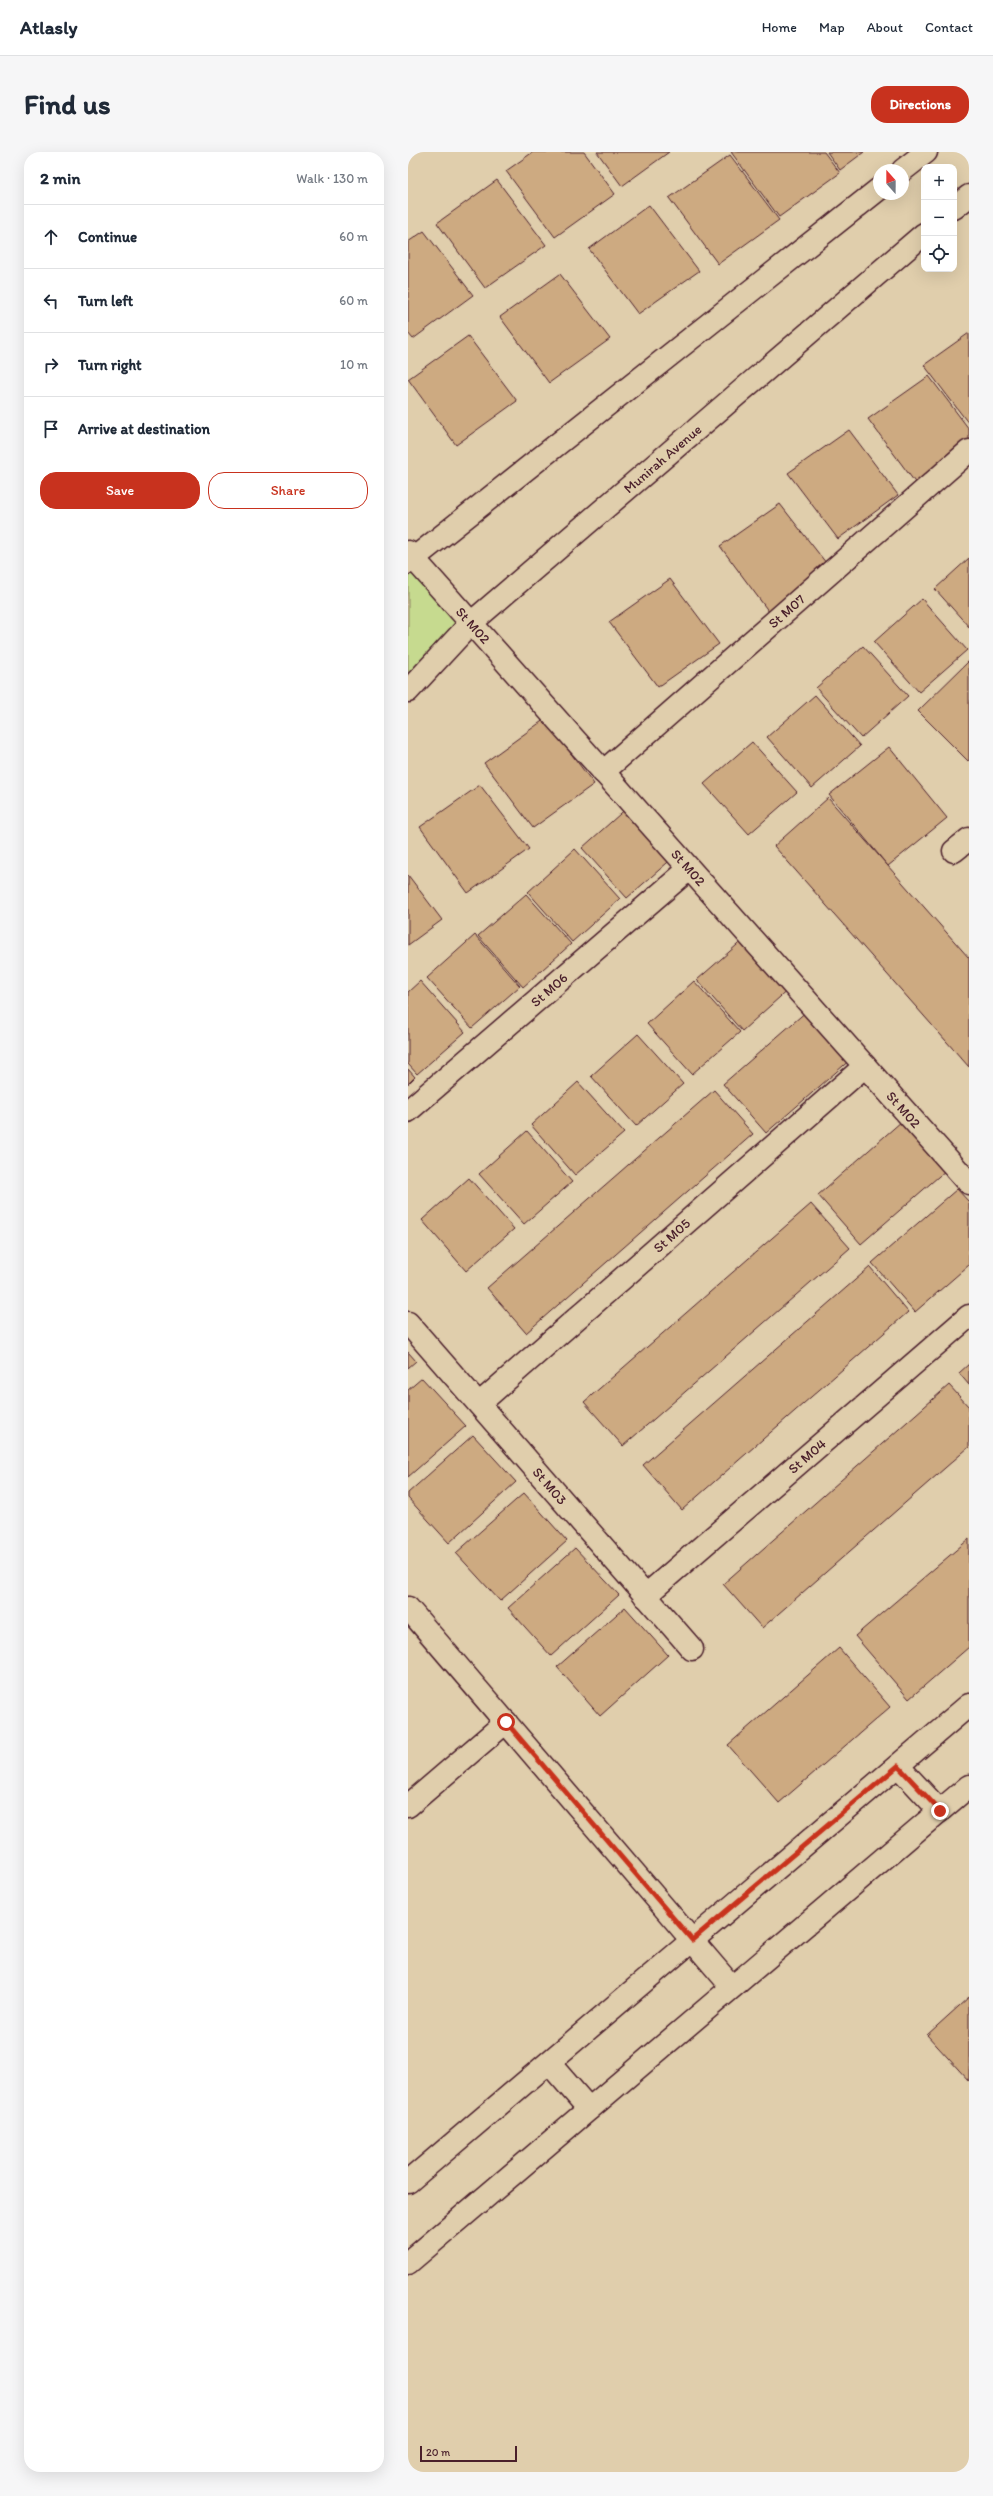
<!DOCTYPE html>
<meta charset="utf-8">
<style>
body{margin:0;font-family:Itim,sans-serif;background:#f6f6f7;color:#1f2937}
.controls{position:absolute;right:12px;top:12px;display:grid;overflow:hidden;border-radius:8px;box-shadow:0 4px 16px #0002}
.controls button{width:36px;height:36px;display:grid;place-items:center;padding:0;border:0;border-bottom:1px solid #e0e1e3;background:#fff;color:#1f2937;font:20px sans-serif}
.compass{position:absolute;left:465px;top:12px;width:36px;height:36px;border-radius:50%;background:#fff;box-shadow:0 4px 16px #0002;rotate:339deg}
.scale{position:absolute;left:12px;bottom:10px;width:97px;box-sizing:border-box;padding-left:4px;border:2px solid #4a1f2b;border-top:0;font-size:11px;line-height:14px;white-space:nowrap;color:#4a1f2b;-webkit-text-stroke:3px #e0ceac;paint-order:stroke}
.stop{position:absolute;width:12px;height:12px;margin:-9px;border:3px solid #c8321e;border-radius:50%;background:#fff}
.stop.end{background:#c8321e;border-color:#fff;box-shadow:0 1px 4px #0008}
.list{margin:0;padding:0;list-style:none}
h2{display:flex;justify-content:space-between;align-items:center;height:52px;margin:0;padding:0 16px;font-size:17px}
h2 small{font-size:13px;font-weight:400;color:#747a83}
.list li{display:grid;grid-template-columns:26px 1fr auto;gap:12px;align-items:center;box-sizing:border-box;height:64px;padding:0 16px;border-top:1px solid #e0e1e3}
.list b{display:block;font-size:15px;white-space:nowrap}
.list em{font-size:13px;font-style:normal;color:#747a83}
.actions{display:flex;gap:8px;padding:12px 16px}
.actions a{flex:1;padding:9px 0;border:1px solid #c8321e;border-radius:16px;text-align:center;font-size:14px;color:#c8321e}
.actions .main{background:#c8321e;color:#fff}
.icon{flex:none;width:22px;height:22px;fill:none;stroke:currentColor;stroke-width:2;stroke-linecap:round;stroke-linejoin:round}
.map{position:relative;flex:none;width:561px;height:2320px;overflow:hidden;border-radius:16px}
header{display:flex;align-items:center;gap:24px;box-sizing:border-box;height:56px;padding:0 20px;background:#fff;border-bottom:1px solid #e0e1e3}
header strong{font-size:19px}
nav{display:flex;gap:22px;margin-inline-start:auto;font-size:14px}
.intro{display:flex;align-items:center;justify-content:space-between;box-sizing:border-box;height:96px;padding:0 24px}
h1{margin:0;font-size:28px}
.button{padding:10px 18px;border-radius:16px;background:#c8321e;color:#fff;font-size:14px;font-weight:700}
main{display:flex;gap:24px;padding:0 24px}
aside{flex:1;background:#fff;border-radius:16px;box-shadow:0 4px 16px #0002}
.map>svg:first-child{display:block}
.green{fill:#c6da8f;stroke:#887c5d}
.building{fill:#cdaa81;stroke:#4a1f2b}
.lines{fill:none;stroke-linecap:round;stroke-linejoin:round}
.street-casing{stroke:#4a1f2b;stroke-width:25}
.secondary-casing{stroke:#4a1f2b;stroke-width:25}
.street{stroke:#e0ceac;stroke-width:22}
.secondary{stroke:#e0ceac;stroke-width:22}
.route{stroke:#c8321e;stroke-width:5}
.labels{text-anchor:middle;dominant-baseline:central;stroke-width:3;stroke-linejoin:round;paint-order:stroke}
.street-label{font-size:14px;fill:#4a1f2b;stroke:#e0ceac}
</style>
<header>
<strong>Atlasly</strong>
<nav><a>Home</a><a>Map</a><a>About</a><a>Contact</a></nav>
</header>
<div class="intro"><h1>Find us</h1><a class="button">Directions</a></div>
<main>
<aside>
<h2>2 min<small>Walk · 130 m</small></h2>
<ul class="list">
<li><svg class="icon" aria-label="ahead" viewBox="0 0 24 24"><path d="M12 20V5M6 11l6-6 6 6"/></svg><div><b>Continue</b></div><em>60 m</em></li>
<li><svg class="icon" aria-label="left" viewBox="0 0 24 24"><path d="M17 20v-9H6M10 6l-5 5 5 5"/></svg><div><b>Turn left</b></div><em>60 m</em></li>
<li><svg class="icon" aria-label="right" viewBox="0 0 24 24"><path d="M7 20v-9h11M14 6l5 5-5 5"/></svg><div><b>Turn right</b></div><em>10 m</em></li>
<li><svg class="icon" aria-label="arrive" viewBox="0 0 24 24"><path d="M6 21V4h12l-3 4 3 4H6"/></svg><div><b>Arrive at destination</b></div></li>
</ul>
<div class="actions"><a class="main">Save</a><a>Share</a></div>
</aside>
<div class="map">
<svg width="561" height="2320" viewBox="0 0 561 2320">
<rect width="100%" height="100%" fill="#e0ceac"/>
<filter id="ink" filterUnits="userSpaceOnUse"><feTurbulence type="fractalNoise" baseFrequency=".025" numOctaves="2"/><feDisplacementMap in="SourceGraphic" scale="8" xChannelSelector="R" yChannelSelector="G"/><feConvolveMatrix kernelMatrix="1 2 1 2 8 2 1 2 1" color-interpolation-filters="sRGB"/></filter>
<g filter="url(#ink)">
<polygon class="green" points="0,411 63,471 0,539"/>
<g class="building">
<polygon points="125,0 176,0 207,42 147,85 98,19"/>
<polygon points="189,0 261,0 214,34"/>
<polygon points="323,0 416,0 432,21 371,65"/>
<polygon points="419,0 456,0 432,18"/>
<polygon points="322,3 371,68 310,112 261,46"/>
<polygon points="89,28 138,93 77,136 29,71"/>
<polygon points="241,53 291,119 230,162 181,97"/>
<polygon points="16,79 65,143 5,187 0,181 0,90"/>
<polygon points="152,122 202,187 141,231 92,165"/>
<polygon points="561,181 561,272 516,213"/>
<polygon points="60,184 109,249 48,293 0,227"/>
<polygon points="521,224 561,277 561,296 509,333 460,267"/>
<polygon points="441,278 490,343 430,387 380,321"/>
<polygon points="372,352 422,416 361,460 312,394"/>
<polygon points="561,406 561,475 527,437"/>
<polygon points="262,427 311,492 250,535 201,470"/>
<polygon points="514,447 559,498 511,540 466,490"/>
<polygon points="455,494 500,544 453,586 408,536"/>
<polygon points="561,509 561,608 560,609 510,559"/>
<polygon points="407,543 452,594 404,636 359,585"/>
<polygon points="137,567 186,632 125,676 76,611"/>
<polygon points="344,590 389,640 341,682 296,632"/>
<polygon points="481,595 539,666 480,714 421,643"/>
<polygon points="72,633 121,697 60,741 12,675"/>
<polygon points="420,646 561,806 561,915 366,694"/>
<polygon points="222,653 267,704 219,746 174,696"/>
<polygon points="167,697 212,747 164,790 120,740"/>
<polygon points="0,723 34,768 0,793"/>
<polygon points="118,742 163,792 115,835 70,784"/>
<polygon points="67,783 112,834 64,876 19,826"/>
<polygon points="337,786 382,836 334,879 289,828"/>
<polygon points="12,829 57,880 9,922 0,912 0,840"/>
<polygon points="286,829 332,880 284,922 239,872"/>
<polygon points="400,858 443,907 358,981 315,932"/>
<polygon points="230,882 275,932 228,974 183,924"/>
<polygon points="0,917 7,925 0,932"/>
<polygon points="170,930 216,981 167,1023 123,973"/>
<polygon points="306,938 345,982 118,1181 79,1136"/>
<polygon points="494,969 538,1018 453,1092 410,1043"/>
<polygon points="119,979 164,1030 116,1072 71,1022"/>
<polygon points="61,1026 106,1077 58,1119 14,1068"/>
<polygon points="549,1037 561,1050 561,1113 507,1160 464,1111"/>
<polygon points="403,1052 442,1096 215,1294 176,1250"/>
<polygon points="462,1115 500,1160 274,1358 235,1313"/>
<polygon points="0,1200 8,1209 0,1216"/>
<polygon points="561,1212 561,1233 551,1221"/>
<polygon points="14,1226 58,1274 0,1325 0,1238"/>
<polygon points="541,1233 561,1255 561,1295 354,1476 315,1432"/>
<polygon points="65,1283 108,1330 41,1391 0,1346 0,1341"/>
<polygon points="116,1341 159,1389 92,1449 48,1401"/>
<polygon points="561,1387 561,1495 501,1547 447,1484"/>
<polygon points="167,1396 211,1443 143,1504 100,1456"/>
<polygon points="217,1455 260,1503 192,1564 149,1515"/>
<polygon points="431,1496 482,1555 371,1651 320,1593"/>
<polygon points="561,1845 561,1929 519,1883"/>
</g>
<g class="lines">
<g class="street-casing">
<g id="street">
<polyline points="495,18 518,0"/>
<polyline points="546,56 561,44"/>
<path id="s1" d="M 0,400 L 561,1031"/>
<polyline points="0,411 471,37"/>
<path id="s2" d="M 0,539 L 63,471 L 516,82"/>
<path id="s3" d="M 195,620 L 561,299"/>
<polyline points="546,699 561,687"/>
<path id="s4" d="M 0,959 L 281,717"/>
<path id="s5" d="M 0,1171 L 284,1497"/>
<path id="s6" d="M 71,1252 L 457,914"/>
<path id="s7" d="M 237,1444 L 561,1164"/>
<polyline points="0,1456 324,1835"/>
<polyline points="0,1654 98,1570"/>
</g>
</g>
<g class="secondary-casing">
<g id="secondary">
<polyline points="490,1614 532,1659"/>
<polyline points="141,1911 181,1957"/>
<polyline points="0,2030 561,1553"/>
<polyline points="0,2111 561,1634"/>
</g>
</g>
<use href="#street" class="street"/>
<use href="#secondary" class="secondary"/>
</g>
</g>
<g class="lines" filter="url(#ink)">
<polyline class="route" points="98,1570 284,1788 490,1614 532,1659"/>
</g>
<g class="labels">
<g class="street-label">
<text stroke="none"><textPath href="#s2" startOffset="345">Munirah Avenue</textPath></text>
<text stroke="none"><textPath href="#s3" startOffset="244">St M07</textPath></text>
<text stroke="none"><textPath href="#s1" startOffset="98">St M02</textPath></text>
<text stroke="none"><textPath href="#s1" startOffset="422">St M02</textPath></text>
<text stroke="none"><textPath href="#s4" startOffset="186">St M06</textPath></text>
<text stroke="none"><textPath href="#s1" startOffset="746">St M02</textPath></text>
<text stroke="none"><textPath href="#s6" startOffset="256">St M05</textPath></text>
<text stroke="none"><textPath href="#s7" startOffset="214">St M04</textPath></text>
<text stroke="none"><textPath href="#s5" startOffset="216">St M03</textPath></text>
</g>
</g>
</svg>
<div class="controls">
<button>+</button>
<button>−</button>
<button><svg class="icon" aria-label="locate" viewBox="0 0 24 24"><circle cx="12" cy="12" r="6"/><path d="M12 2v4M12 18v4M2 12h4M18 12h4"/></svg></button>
</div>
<svg class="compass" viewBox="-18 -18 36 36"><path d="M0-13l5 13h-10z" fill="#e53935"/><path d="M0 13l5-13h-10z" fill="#747a83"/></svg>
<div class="scale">20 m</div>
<div class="stop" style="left:98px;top:1570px"></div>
<div class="stop end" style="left:532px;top:1659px"></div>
</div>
</main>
